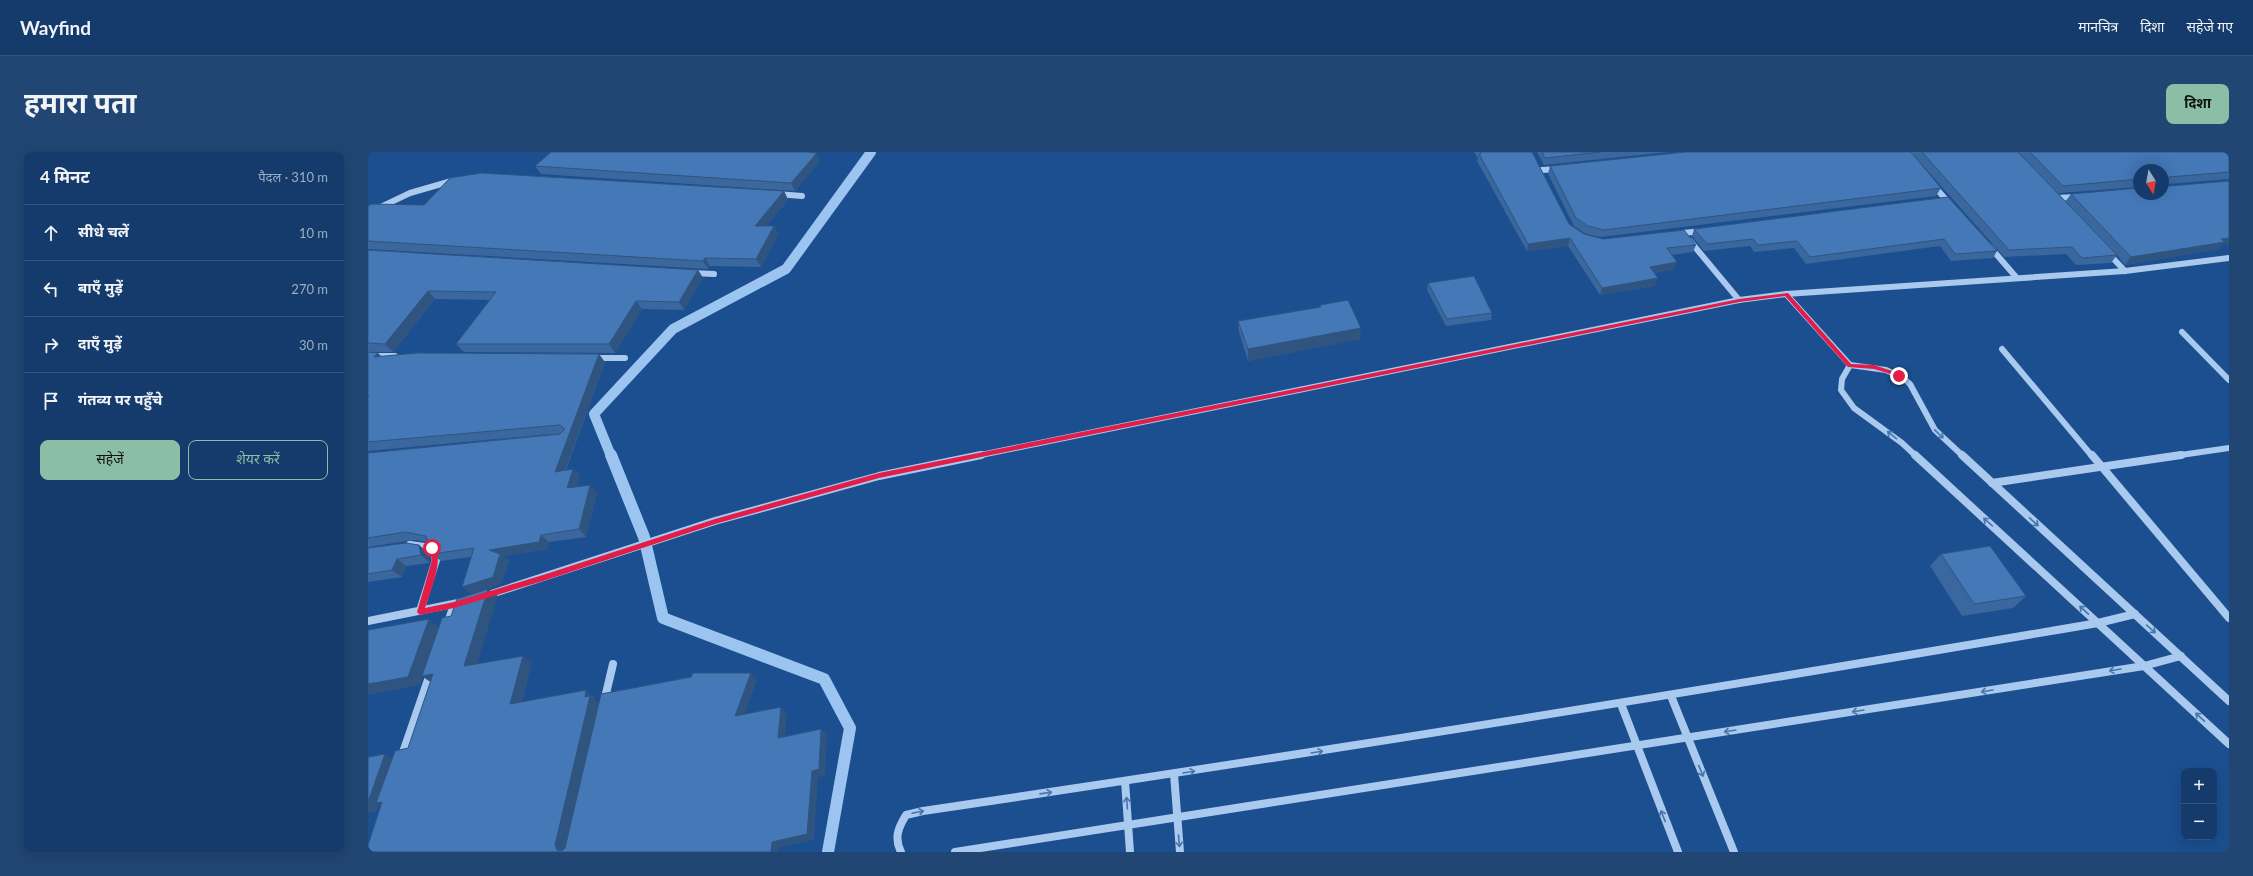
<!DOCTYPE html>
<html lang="hi">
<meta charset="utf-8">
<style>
body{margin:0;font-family:Lato,"Noto Sans Devanagari",sans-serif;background:#214673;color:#f1f3f6}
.controls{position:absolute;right:12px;bottom:12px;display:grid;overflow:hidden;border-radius:8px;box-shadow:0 4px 16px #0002}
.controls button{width:36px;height:36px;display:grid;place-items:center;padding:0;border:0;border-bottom:1px solid #33557e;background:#143b6b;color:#f1f3f6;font:20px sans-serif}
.compass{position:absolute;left:1765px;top:12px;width:36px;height:36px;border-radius:50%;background:#143b6b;box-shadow:0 4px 16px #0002;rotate:169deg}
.stop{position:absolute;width:12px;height:12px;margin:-9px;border:3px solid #e11d48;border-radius:50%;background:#fff}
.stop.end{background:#e11d48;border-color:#fff;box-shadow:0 1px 4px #0008}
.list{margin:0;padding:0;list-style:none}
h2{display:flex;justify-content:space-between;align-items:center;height:52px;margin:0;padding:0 16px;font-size:17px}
h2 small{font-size:13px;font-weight:400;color:#9dadc1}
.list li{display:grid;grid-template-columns:26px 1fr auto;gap:12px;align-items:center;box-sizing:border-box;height:56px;padding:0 16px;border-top:1px solid #33557e}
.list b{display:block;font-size:15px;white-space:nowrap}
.list em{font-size:13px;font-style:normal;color:#9dadc1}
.actions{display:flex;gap:8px;padding:12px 16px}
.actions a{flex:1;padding:9px 0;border:1px solid #8abfa5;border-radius:8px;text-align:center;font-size:14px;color:#8abfa5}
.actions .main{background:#8abfa5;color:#111}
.icon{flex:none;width:22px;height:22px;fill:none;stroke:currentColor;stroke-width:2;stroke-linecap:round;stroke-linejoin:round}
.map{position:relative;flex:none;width:1861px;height:700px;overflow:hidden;border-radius:8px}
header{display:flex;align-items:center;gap:24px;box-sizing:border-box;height:56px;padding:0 20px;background:#143b6b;border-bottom:1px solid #33557e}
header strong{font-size:19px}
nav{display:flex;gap:22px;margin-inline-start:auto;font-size:14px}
.intro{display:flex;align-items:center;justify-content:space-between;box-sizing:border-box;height:96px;padding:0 24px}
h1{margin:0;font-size:28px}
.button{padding:10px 18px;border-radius:8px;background:#8abfa5;color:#111;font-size:14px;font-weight:700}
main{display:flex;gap:24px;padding:0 24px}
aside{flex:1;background:#143b6b;border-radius:8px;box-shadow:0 4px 16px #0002}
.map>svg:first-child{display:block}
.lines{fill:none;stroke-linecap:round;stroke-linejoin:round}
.stream-far1{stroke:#9cc4f0;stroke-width:10}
.stream{stroke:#9cc4f0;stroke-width:12}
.minor-far1{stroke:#a9c9ee;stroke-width:6}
.minor{stroke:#a9c9ee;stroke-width:8}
.wall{fill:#3a679d;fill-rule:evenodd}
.shaded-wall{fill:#305480}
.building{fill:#4478b7;stroke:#305480}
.oneway{stroke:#4674ac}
.route{fill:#e11d48}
</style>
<header>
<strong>Wayfind</strong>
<nav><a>मानचित्र</a><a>दिशा</a><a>सहेजे गए</a></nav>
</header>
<div class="intro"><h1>हमारा पता</h1><a class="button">दिशा</a></div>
<main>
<aside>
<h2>4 मिनट<small>पैदल · 310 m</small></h2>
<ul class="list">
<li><svg class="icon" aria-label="ahead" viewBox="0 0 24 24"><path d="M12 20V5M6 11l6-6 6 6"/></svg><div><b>सीधे चलें</b></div><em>10 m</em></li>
<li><svg class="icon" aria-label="left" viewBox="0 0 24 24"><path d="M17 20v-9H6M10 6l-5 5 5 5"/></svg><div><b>बाएँ मुड़ें</b></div><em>270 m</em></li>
<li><svg class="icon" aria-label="right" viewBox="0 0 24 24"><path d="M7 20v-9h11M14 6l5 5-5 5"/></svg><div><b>दाएँ मुड़ें</b></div><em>30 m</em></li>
<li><svg class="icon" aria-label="arrive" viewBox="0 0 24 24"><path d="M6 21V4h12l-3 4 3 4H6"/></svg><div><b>गंतव्य पर पहुँचे</b></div></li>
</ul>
<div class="actions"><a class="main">सहेजें</a><a>शेयर करें</a></div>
</aside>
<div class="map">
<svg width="1861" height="700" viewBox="0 0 1861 700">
<rect width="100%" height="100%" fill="#1b4f8f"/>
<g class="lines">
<polyline class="stream-far1" points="243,304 226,262 305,177 418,117 503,0"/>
<polyline class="stream" points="243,303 276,385 295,466 456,527 482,576 460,700"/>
<g class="minor-far1">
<polyline points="1174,18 1190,17"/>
<polyline points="1565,33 1582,52"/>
<polyline points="409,42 434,44"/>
<polyline points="1688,46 1709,45"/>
<polyline points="0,61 42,41 87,28"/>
<polyline points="1315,81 1335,79"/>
<polyline points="1322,89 1371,148"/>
<polyline points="1622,95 1648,125"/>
<polyline points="1739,100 1757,119"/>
<polyline points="324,121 346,122"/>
<polyline points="1418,142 1482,213 1518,218 1535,226 1542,232 1567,278 1595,304"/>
<polyline points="1814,180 1861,228"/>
<polyline points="1634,197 1724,304"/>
<polyline points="0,204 27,204"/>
<polyline points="225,206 257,206"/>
<polyline points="1482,213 1474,227 1473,238 1486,256 1534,291 1548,304"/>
<polyline points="608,304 1371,148 1418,142 1757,119 1861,106"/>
<polyline points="1806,304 1861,296"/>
</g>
<g class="minor">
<polyline points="1547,303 1861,592"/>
<polyline points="1594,303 1861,549"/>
<polyline points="1724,303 1861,466"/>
<polyline points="1624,331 1813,303"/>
<polyline points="42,393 64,396 68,408 52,459"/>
<polyline points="117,444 347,369 511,324 613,303"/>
<polyline points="0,469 95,450"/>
<polyline points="79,473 86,453"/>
<polyline points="1303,544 1366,700"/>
<polyline points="236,550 245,512"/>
<polyline points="1253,552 1310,700"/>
<polyline points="33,606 63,519"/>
<polyline points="806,622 812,700"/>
<polyline points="757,629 762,700"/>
<path d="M 533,700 C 526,686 530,676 538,663 L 555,659 C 947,601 1339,538 1730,471 L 1767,462"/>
<polyline points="587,700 1776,514 1813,504"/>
</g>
</g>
<g class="wall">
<polygon points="1106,0 1164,0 1201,72 1216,82 1235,87 1328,93 1325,100 1304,103 1306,117 1287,121 1287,134 1232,143 1200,94 1159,99 1109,9 1110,6"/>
<polygon points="1169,0 1301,0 1176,13"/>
<path d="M 1543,0 L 1650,0 L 1684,36 L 1650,0 L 1861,0 L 1861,27 L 1799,32 L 1801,34 L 1861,29 L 1861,92 L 1854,93 L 1850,97 L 1757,113 L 1749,103 L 1743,111 L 1708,113 L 1698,102 L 1636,105 ZM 1771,18 L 1795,42 L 1703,42 L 1697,50 L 1690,41 L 1771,35 Z"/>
<polygon points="449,1 452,9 427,39 173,22 167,14"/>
<polygon points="1182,14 1573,36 1568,44 1233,85 1218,82 1206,74 1180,22"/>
<polygon points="416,39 420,48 398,74 406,74 410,82 393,115 342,114 340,117 0,97 0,54 56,53"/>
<polygon points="1580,45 1629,99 1625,106 1583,109 1572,94 1438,112 1426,96 1386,100 1382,94 1336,99 1324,84 1326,77"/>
<polygon points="0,98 330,118 335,126 316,158 274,157 247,201 96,200 88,192 122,148 67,147 25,200 0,200"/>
<polygon points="1060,131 1124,161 1123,168 1078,174 1059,138"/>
<polygon points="952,153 992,187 880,209 871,180 870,169 952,155"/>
<polygon points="0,200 13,204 237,210 198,318 205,317 212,324 209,335 229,340 218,385 181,390 179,397 135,404 141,409 133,432 103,405 73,409 64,402 60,390 46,388 0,395 0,301 193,281 0,299"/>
<polygon points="51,393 60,401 62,411 38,414 34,425 0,430 0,396"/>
<polygon points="1573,402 1658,444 1645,456 1594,464 1562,414"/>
</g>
<g class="shaded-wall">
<polygon points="449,1 452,9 427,39 423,31"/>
<polygon points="416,39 420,48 391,82 387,74"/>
<polygon points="406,74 410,82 393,115 388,107"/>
<polygon points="1202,86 1200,94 1159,99 1160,92"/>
<polygon points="1861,86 1861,92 1854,93 1850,97 1757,113 1763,105"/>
<polygon points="337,106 342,114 340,117 335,109"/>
<polygon points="1309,110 1306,117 1280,122 1282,115"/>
<polygon points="330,118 335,126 316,158 311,150"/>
<polygon points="1290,126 1287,134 1232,143 1234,136"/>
<polygon points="60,139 67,147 25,200 17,192"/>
<polygon points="268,149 274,157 247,201 241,192"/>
<polygon points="993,176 992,187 880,209 880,197"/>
<polygon points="10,201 18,209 6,205"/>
<polygon points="231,202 237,210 194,327 187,320"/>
<polygon points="205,317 212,324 207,344 199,336"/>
<polygon points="222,333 229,340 218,385 211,377"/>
<polygon points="173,383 181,390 179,397 135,404 141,409 133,432 103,442 94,435 121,398"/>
<polygon points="51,393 60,401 62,411 53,403"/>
<polygon points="29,407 38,414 34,425 24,418"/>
<polygon points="120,437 130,444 106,522 96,514"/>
<polygon points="61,467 72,476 65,522 64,531 55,525 52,533 0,543 0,532"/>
<polygon points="155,504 164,511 152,559 142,552"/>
<polygon points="383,521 389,528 374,571 367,564"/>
<polygon points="218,538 227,545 227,548 231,551 197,699 197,700 189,698 187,693"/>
<polygon points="413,555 419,562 416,592 410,586"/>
<polygon points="453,577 459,583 457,624 450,625 446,688 411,695 410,700 403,700 404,690 444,619"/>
<polygon points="17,602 26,607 14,650 20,657 11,653 8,660 0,661 0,650"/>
</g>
<g class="building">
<polygon points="183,0 439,0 449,1 423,31 167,14"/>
<polygon points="1112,0 1164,0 1201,72 1216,82 1235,87 1316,78 1328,93 1299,96 1309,110 1282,115 1290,126 1234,136 1202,86 1160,92 1111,2 1113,2"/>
<polygon points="1174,0 1232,0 1177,6"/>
<polygon points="1318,0 1543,0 1573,36 1236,78 1220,74 1208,66 1182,14"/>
<polygon points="1554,0 1650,0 1749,103 1714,106 1704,95 1641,98"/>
<polygon points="1662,0 1861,0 1861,20 1801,25 1797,30 1801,34 1861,29 1861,86 1853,87 1857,90 1763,105 1703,42 1771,36 1771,42 1795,42 1795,18 1771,18 1771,27 1695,34"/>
<polygon points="113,21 416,39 387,74 406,74 388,107 337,106 335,109 0,89 0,54 4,52 56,53 82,26"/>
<polygon points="1580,45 1629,99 1587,102 1576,87 1442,105 1429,89 1390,93 1385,87 1339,92 1326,77"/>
<polygon points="0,98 330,118 311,150 268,149 241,192 88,192 128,140 60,139 17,192 0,191"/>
<polygon points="1106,124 1124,161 1079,167 1060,131"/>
<polygon points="980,148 993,176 880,197 870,169 953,155 952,153"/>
<polygon points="0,200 10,201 6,205 49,201 231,202 187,320 205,317 199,336 222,333 211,377 173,383 171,390 121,398 132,402 125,425 94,435 106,396 64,402 58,384 37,380 0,386 0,301 192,282 197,277 192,273 0,290 0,246 1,244 0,244"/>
<polygon points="38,391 51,393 53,403 29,407 24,418 0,422 0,396"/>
<polygon points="1622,394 1658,444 1606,452 1573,402"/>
<polygon points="120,437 96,514 155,504 142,552 218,538 217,545 222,544 187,693 189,698 194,699 197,696 233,542 323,525 325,521 383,521 367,564 413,555 410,586 453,577 451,617 444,619 439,682 404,690 403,700 0,700 0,693 14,650 8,651 27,599 40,596 65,522 54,524 74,466 83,464 89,447"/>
<polygon points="61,467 40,525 0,532 0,478"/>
<polygon points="17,602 0,650 0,605"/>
</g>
<defs><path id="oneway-shaft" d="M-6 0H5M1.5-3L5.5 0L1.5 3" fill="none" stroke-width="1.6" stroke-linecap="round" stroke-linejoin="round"/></defs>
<g class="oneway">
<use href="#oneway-shaft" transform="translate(1571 282) rotate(44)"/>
<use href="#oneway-shaft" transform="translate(1524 283) rotate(-141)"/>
<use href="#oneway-shaft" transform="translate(1620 370) rotate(-138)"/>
<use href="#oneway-shaft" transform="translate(1666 370) rotate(43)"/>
<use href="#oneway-shaft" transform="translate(1716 458) rotate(-137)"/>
<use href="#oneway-shaft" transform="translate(1783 477) rotate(42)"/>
<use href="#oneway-shaft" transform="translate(1747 518) rotate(171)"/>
<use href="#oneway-shaft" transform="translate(1619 539) rotate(171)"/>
<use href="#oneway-shaft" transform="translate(1490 559) rotate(171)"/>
<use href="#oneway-shaft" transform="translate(1832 565) rotate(-137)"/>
<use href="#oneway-shaft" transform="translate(1362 579) rotate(171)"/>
<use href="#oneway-shaft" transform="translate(949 600) rotate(-9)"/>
<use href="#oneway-shaft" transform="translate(1333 619) rotate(68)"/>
<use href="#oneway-shaft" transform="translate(821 620) rotate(-9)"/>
<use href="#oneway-shaft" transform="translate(678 641) rotate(-8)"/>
<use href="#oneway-shaft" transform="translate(759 651) rotate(-94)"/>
<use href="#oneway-shaft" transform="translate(550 660) rotate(-12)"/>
<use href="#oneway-shaft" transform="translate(1295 664) rotate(-112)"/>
<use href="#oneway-shaft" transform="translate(811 689) rotate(85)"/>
</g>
<path class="route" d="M 1420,141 L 1483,212 L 1506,213 L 1533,222 L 1533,225 L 1506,217 L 1480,215 L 1417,144 L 1371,150 L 511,326 L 347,372 L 175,429 L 86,456 L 52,463 L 49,460 L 64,408 L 61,396 L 64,393 C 79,401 61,443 57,456 L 86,450 L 175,423 L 347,367 L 511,321 L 1371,147 Z"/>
</svg>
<div class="controls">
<button>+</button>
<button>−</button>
</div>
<svg class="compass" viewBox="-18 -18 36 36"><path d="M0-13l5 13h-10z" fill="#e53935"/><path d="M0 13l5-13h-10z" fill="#9dadc1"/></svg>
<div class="stop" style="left:64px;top:396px"></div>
<div class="stop end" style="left:1531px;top:224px"></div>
</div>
</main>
